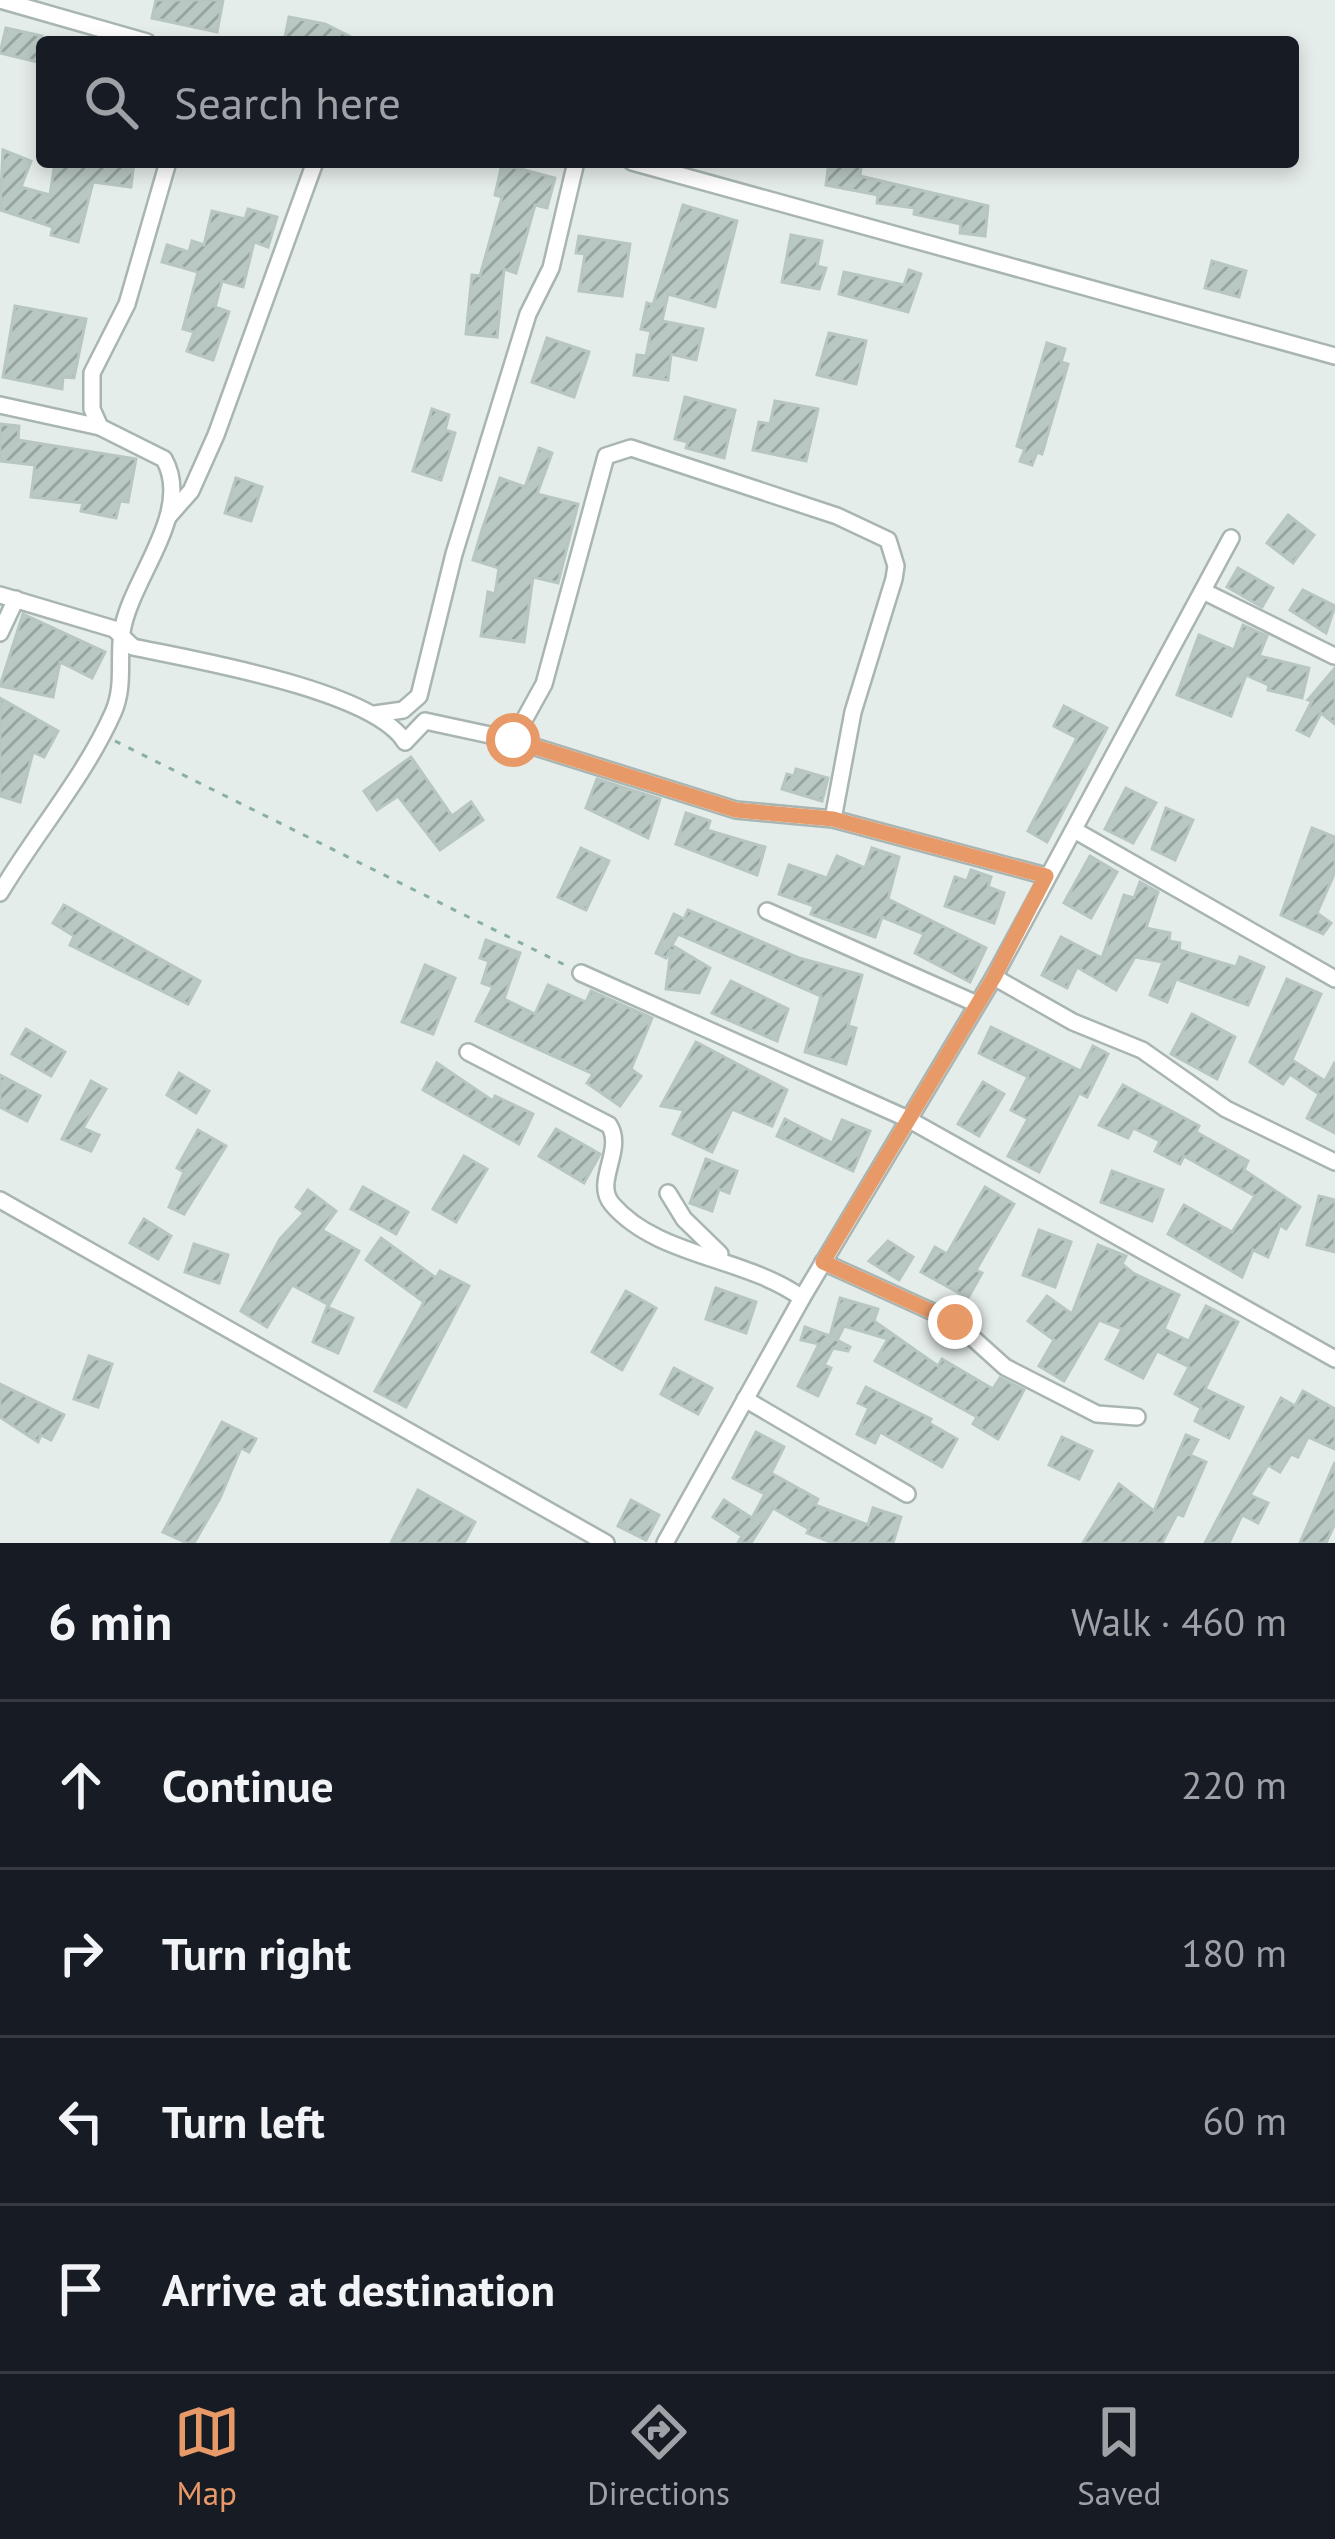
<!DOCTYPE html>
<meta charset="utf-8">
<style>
body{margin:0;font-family:"PT Sans",sans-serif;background:#242831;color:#f1f3f6}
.stop{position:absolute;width:36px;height:36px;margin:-27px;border:9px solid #e89968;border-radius:50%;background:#fff}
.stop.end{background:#e89968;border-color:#fff;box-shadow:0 3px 12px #0008}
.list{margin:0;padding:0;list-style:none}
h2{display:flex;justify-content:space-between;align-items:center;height:156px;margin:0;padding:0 48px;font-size:51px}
h2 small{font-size:39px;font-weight:400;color:#9ea1a6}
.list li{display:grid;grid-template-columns:78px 1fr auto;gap:36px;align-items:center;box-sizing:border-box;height:168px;padding:0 48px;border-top:3px solid #363941}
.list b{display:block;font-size:45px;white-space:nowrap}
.list em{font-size:39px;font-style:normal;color:#9ea1a6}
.icon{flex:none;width:66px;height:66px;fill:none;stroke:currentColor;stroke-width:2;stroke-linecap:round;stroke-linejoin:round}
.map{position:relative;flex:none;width:1335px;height:1543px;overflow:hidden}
.search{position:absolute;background:#171b24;box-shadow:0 6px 18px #0003;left:36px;right:36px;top:36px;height:132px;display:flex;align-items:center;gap:30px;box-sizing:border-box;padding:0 42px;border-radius:12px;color:#9ea1a6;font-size:45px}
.sheet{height:828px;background:#171b24}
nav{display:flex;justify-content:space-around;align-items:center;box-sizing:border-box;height:168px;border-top:3px solid #363941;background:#171b24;font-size:33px;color:#9ea1a6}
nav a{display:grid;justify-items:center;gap:6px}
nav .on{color:#e89968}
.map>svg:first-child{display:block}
.building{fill:url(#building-hatch);stroke:#b7c6c2;stroke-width:3}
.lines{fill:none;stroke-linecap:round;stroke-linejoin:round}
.minor-casing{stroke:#a8b5b2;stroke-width:20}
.path{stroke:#87aea7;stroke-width:3;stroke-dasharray:6 9;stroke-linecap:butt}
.minor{stroke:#fff;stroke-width:15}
.route{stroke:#e89968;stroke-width:15}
</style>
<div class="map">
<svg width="1335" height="1543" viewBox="0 0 1335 1543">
<defs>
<pattern id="building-hatch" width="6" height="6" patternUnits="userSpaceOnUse" patternTransform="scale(3)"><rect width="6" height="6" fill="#bac8c4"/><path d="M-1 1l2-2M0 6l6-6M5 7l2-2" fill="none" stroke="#97a4a0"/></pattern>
</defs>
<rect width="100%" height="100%" fill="#e5edea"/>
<g class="building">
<polygon points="156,0 223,0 217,32 152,18"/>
<polygon points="289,17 325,24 361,42 284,42"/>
<polygon points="6,28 42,36 42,63 0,53"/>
<polygon points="3,150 31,161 21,187 50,195 55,162 134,162 131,187 93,182 78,242 51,235 53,227 0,210"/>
<polygon points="829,162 861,167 860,176 988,206 985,236 960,233 961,224 914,214 915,208 877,203 878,195 826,185"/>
<polygon points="502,164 555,178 547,208 535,205 516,273 504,269 497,337 466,334 472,275 480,276 502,197 495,195"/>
<polygon points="683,205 737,221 715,307 668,294 662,321 703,329 696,360 671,354 668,380 634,375 637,355 646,356 651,331 641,329 647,303 653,305"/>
<polygon points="248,209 277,217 268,247 254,242 243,287 222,281 215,307 229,312 213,360 187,351 194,332 183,329 198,272 162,262 167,245 189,252 192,241 204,245 212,211 245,219"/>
<polygon points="791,235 822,241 817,266 826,268 819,289 782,282"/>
<polygon points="579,236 630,244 622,296 579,291 585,254 576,253"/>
<polygon points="1212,261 1246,271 1239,297 1205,288"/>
<polygon points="909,270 921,274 908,312 839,294 844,272 904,285"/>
<polygon points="15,306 86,319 74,378 63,377 62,389 3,377"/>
<polygon points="829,333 866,341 856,384 817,375"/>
<polygon points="547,338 589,352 574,397 532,382"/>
<polygon points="1047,343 1065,349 1061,362 1068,364 1042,454 1037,452 1032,465 1020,461 1025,449 1017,446"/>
<polygon points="685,397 735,410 724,458 686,448 688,442 675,439"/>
<polygon points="775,401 818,409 806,461 753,450 759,422 770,424"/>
<polygon points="432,409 449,415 445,430 455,433 441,480 413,471"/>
<polygon points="0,424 19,426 18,440 136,459 128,502 120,501 116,518 81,511 83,503 31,497 35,465 0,461"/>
<polygon points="539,448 552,453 537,494 578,504 558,583 533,577 524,642 481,636 488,592 495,594 499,568 473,560 482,530 500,478 525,487"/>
<polygon points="236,478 262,487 251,521 225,513"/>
<polygon points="1288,515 1314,535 1293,563 1267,543"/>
<polygon points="1238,568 1273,588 1262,607 1227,587"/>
<polygon points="1303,590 1335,606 1326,633 1290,610"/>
<polygon points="23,614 105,652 92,678 60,662 53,697 0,686"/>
<polygon points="1243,625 1267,636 1259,656 1309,668 1302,698 1268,690 1269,685 1246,675 1231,716 1177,695 1199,635 1234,650"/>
<polygon points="1335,668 1335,724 1321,713 1309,736 1297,730 1312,701 1308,700"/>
<polygon points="0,698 58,731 44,757 33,752 20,802 0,796"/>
<polygon points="1064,706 1107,728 1047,842 1028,831 1077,738 1054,726"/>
<polygon points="411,757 452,816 471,802 483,820 440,850 398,796 377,810 364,791"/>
<polygon points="796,769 828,778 822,801 782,789 787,774 794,776"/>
<polygon points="597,779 660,799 648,838 586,808"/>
<polygon points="1126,788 1156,803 1133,843 1105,829"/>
<polygon points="1166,808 1193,820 1175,860 1152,849"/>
<polygon points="686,813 710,821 707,830 765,847 757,875 676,844"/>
<polygon points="1312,828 1335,837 1335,872 1317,913 1331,923 1323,934 1281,915"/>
<polygon points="581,848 609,861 586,910 558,897"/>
<polygon points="872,848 899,857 888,899 986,948 970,982 915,953 924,934 882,917 875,937 811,914 814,906 779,894 789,865 827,878 837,856 865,868"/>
<polygon points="1090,856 1117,872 1091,918 1064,903"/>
<polygon points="971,870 991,877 988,887 1004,893 994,923 945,906 955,877 967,881"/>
<polygon points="1140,882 1158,892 1146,928 1170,933 1169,941 1180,943 1179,950 1236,967 1240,957 1264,967 1248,1005 1176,979 1167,1002 1150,995 1163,962 1135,957 1116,990 1077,967 1067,988 1042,975 1061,937 1102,958 1124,895 1134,898"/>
<polygon points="64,905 200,981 188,1004 70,945 74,936 53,923"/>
<polygon points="688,910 799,958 862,975 848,1026 856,1028 846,1064 805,1052 821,996 678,934 672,945 710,968 699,993 666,989 671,949 666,958 656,953 674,914 684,919"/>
<polygon points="486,940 520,953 504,999 535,1014 548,985 586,1002 591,991 652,1018 631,1069 641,1076 620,1106 587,1083 593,1074 476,1021 493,987 482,983 489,961 480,958"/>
<polygon points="425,965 455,978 433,1034 402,1022"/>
<polygon points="1287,979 1321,994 1292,1060 1325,1081 1335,1062 1335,1133 1307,1118 1319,1094 1290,1074 1283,1084 1250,1062"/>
<polygon points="731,981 788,1009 777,1041 712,1013"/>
<polygon points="1192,1014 1235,1037 1217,1079 1171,1054"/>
<polygon points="991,1027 1081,1071 1093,1046 1108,1054 1087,1097 1079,1093 1039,1172 1008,1156 1028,1119 1011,1110 1028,1077 979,1053"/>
<polygon points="26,1029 65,1052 51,1076 12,1054"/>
<polygon points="696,1042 787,1090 772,1126 732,1109 712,1152 673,1134 684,1110 661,1106"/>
<polygon points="437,1063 493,1101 495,1096 533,1114 519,1144 423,1090"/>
<polygon points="179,1073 209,1091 196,1113 167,1095"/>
<polygon points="0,1075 40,1096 27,1121 0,1107"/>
<polygon points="91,1081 106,1089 83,1128 99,1135 91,1151 62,1139"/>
<polygon points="983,1082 1004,1094 979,1136 958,1124"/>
<polygon points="1123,1085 1199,1126 1196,1132 1248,1161 1244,1170 1300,1207 1286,1229 1280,1225 1268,1257 1253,1250 1242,1277 1168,1234 1184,1205 1232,1232 1255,1196 1184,1156 1180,1164 1155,1151 1160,1141 1133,1128 1128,1138 1099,1125"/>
<polygon points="785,1119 832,1143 842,1120 870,1131 853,1171 777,1136"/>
<polygon points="556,1129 600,1154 584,1183 539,1156"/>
<polygon points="198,1130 226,1146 184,1214 169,1207 184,1172 177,1168"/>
<polygon points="464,1156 487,1169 456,1222 433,1209"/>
<polygon points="706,1159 737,1171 729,1193 719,1189 712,1211 690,1203"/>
<polygon points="1112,1171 1163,1190 1152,1221 1101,1202"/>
<polygon points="363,1187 408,1212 396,1234 351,1209"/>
<polygon points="985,1187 1014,1204 976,1270 982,1273 968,1298 921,1272 935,1247 947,1254"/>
<polygon points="308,1190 336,1211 322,1230 359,1251 329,1305 292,1285 267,1327 241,1311 280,1239 304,1213 296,1207"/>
<polygon points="1319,1196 1335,1200 1335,1252 1307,1245"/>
<polygon points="144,1219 171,1236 158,1259 130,1243"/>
<polygon points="1039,1230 1071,1242 1055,1287 1023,1275"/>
<polygon points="381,1238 436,1278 440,1271 469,1286 406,1407 375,1391 424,1302 366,1260"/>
<polygon points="888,1241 913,1257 899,1280 869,1261"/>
<polygon points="194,1244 228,1255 219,1283 185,1272"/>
<polygon points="1098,1245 1126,1256 1122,1264 1133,1273 1179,1295 1164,1329 1189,1341 1206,1306 1238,1322 1205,1389 1243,1407 1229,1438 1195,1421 1201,1408 1175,1394 1189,1367 1157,1351 1143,1378 1106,1359 1122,1329 1099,1320 1064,1381 1039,1366 1054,1340 1028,1321 1047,1296 1072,1314"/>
<polygon points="716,1288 756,1302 746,1333 706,1319"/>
<polygon points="626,1291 656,1308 622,1370 592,1352"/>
<polygon points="840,1298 878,1309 874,1321 938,1366 942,1359 993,1389 1000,1378 1024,1390 998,1439 973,1424 977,1417 875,1361 888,1339 844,1326 837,1340 850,1347 848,1351 833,1348 824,1365 831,1368 818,1396 798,1386 819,1344 801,1340 805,1327 830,1336"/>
<polygon points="327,1307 353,1318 338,1353 313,1342"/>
<polygon points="89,1356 112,1364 98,1407 74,1399"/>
<polygon points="674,1368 712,1388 698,1414 661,1394"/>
<polygon points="0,1384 64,1415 51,1440 41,1435 38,1442 0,1417"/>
<polygon points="866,1387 931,1419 929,1423 957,1439 942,1467 880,1432 875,1443 857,1434 869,1408 858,1403"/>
<polygon points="1303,1391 1335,1409 1335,1449 1308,1437 1298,1457 1291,1454 1280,1472 1268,1465 1250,1495 1268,1503 1258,1523 1242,1515 1229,1543 1205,1543 1281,1398 1295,1406"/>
<polygon points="222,1422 256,1439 249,1452 241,1448 220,1498 194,1543 187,1543 163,1532"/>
<polygon points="756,1432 784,1447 771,1473 818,1499 815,1505 868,1525 873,1508 901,1517 893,1543 833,1543 807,1533 809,1529 773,1508 751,1543 738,1543 742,1536 713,1517 724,1500 752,1518 765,1494 733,1478"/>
<polygon points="1186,1435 1198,1440 1190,1455 1206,1462 1183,1516 1177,1514 1162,1543 1083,1543 1119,1484 1154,1511"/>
<polygon points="1062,1437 1092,1451 1079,1479 1049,1465"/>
<polygon points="1335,1462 1335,1523 1326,1543 1300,1543"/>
<polygon points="418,1490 475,1522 464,1543 391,1543"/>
<polygon points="631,1500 659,1515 646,1540 618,1526"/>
</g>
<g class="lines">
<g class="minor-casing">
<g id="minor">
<polyline points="0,0 147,42"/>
<polyline points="632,162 1335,356"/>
<polyline points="0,405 100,427"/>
<polyline points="168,517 191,491 216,435 315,162"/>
<polyline points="1203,591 1334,656"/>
<path d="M 0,595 L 114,629 L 133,647 C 194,660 373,690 405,742 L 425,721 L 513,740 L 736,810 L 833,819 L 1046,876"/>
<polyline points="0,633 16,599"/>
<polyline points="375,714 403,710 419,696 454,554 528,314 551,268 576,162"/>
<polyline points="513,740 544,684 606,456 631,448 837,516 888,540 896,566 894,579 853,712 833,819"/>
<polyline points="1076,831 1335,979"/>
<path d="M 0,893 C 35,834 85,776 113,713 C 125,686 118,660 122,632 C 130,579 194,512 164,459 L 100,427 L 92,409 L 92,373 L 127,304 L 168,162"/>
<polyline points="767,911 977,1004"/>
<polyline points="581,973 908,1119 1335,1359"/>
<polyline points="994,977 1073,1022 1142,1050 1226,1109 1335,1162"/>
<path d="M 468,1052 L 609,1125 C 625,1150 593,1182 612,1204 C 657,1257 746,1257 802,1298"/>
<polyline points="668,1193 684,1219 720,1254"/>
<polyline points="0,1200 606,1543"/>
<polyline points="823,1262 955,1322 1005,1367 1097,1414 1137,1417"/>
<polyline points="745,1399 907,1494"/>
<polyline points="665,1543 802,1298 994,977 1231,538"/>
</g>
</g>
<polyline class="path" points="115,741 569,967"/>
<use href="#minor" class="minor"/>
</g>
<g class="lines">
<polyline class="route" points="513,740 736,810 833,819 1046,876 994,977 823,1262 955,1322"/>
</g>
</svg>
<div class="stop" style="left:513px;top:740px"></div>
<div class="stop end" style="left:955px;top:1322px"></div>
<div class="search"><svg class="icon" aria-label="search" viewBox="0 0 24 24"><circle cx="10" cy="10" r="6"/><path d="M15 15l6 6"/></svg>Search here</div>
</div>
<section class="sheet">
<h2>6 min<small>Walk · 460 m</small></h2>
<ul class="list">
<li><svg class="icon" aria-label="ahead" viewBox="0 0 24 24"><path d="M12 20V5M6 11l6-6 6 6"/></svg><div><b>Continue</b></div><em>220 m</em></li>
<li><svg class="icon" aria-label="right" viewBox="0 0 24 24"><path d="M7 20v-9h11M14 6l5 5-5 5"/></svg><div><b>Turn right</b></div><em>180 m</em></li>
<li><svg class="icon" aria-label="left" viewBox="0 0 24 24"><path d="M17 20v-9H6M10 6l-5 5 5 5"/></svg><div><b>Turn left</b></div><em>60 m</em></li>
<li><svg class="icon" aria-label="arrive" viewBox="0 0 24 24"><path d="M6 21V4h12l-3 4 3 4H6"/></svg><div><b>Arrive at destination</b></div></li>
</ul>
</section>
<nav>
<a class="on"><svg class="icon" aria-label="map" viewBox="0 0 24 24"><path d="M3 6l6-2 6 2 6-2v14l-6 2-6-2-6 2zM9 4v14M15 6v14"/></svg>Map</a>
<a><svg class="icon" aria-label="directions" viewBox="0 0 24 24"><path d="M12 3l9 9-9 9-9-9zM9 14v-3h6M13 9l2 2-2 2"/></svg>Directions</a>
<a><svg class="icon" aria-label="saved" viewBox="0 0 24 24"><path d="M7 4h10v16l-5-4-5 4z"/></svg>Saved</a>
</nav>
